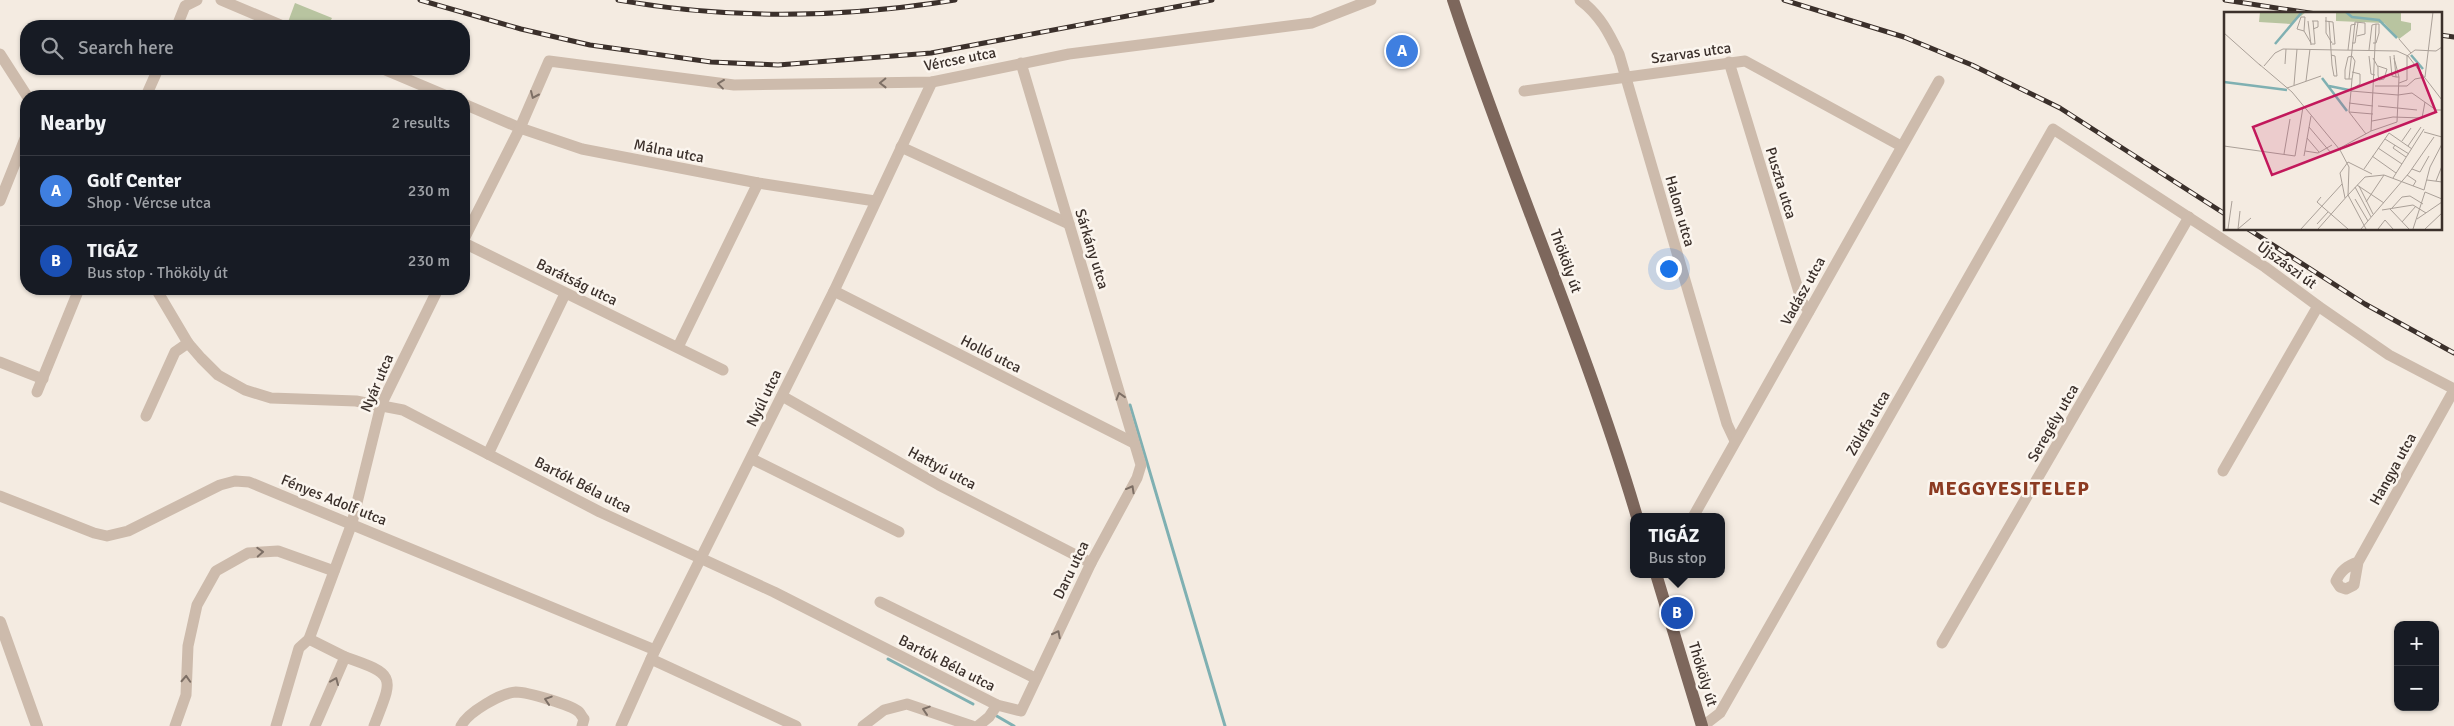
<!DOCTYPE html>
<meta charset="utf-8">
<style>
body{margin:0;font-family:Signika,sans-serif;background:#20242c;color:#f1f3f6}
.controls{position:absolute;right:15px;bottom:15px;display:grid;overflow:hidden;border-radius:10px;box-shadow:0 1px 4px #0004}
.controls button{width:45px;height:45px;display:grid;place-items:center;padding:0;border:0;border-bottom:1px solid #363941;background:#171b24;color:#f1f3f6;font:25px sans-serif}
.you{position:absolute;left:1668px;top:268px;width:18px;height:18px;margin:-12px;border:4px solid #fff;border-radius:50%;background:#1a73e8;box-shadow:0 0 0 8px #1a73e833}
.badge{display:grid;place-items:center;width:32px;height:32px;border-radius:50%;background:#1a73e8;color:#fff;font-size:16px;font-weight:700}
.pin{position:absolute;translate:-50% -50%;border:2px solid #fff;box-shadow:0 1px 5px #0006}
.popup{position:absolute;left:1630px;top:513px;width:95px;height:65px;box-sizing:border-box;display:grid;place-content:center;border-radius:10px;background:#171b24;filter:drop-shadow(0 1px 4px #0005);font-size:16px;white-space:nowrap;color:#9ea1a6}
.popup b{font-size:19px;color:#f1f3f6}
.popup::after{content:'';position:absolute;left:50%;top:100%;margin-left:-10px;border:10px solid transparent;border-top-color:#171b24}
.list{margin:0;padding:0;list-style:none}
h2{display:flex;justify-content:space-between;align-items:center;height:65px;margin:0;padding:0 20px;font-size:21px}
h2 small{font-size:16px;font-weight:400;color:#9ea1a6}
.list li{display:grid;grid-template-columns:32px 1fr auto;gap:15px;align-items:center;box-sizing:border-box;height:70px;padding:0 20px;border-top:1px solid #363941}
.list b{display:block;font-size:19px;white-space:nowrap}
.list p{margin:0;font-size:16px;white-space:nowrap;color:#9ea1a6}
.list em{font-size:16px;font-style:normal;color:#9ea1a6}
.icon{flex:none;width:28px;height:28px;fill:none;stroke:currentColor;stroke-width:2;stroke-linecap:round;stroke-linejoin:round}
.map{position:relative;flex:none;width:2454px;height:726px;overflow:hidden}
.search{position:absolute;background:#171b24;box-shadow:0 1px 4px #0004;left:20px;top:20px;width:450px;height:55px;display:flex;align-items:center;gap:12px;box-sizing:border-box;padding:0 18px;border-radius:20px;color:#9ea1a6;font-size:19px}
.panel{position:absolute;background:#171b24;box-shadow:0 1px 4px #0004;left:20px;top:90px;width:450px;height:205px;border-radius:20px}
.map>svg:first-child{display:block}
.green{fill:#b8c4a0}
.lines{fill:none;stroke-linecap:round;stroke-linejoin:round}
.stream{stroke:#7fb0b2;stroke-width:3}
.minor{stroke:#cdbbac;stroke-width:11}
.tertiary{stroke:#cdbbac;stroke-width:12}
.primary{stroke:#7d675c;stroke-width:12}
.rail-casing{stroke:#3b302b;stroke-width:5}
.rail{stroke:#fbf5ee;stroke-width:3;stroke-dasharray:9;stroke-linecap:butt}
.oneway{stroke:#7d6f65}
.labels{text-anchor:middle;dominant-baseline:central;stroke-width:5;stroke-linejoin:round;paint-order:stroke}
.street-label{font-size:15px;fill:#3b302b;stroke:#fbf5ee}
.district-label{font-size:20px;font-weight:bold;letter-spacing:1px;fill:#8c3b22;stroke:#fbf5ee}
.inset-river{fill:none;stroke:#7fb0b2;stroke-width:2.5}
.inset-road{fill:none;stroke:#aaa098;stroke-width:1}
.view{fill:#c2185b;fill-opacity:0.15;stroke:#c2185b;stroke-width:2.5}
.inset-edge{fill:none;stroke:#3b302b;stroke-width:2.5}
</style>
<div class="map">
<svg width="2454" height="726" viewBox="0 0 2454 726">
<rect width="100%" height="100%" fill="#f4ebe1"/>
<polygon class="green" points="295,3 332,18 328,26 297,26 288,22"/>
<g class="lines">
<g class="stream">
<polyline points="1130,405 1225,726"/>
<polyline points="888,659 973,704"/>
<polyline points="995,715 1014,726"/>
</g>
<g class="minor">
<polyline points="221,0 283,26"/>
<path d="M 1580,0 C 1600,15 1609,33 1619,54 L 1727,424 L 1735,441"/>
<polyline points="177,26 185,6 197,0"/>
<polyline points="0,54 27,96"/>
<polyline points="1729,62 1802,302 1809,311"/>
<polyline points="383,69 447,96"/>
<polyline points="1524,91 1745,61 1901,146"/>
<polyline points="146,96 158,69"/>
<polyline points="464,104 520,128 582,149 758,183 875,201"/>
<polyline points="901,147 1069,224"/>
<polyline points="0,201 26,136"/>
<polyline points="464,239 520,128 549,61 734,85 932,82 1069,54 1312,23 1371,0"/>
<polyline points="464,243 723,370"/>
<polyline points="156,289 188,343 201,358 218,375 245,390 271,398 356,401 403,410 600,512 774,592 997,705 1021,711 1091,563 1137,478 1141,465 1021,63"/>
<polyline points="834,291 1134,443"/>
<polyline points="678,347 758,183"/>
<polyline points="0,362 43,379"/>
<polyline points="37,392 79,289"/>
<polyline points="782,396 939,485 1091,563"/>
<polyline points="146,416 175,352 188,343"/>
<polyline points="488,454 565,294"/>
<polyline points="752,459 899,532"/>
<polyline points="2223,471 2318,306"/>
<polyline points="0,496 94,533 107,536 128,531 220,485 235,481 249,482 655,650"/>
<polyline points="1693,517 1939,81"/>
<path d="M 2358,562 C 2347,566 2341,570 2336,581 L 2340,587 L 2346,589 L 2354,585 L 2358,562 L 2454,390"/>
<polyline points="880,602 1035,678"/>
<polyline points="309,639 345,657 315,726"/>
<polyline points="1942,643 2189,217"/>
<path d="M 345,657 C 398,675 393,677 374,726"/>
<polyline points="651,659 796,726"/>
<polyline points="175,726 186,695 188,646 197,605 216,571 248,553 278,551 334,571"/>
<polyline points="276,726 299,648 309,639 352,523 381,405 438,289"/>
<path d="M 461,726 C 468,712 501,693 516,692 C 527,692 572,705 579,712 C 581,714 582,717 584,719 L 582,726"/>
<polyline points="621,726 655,650 834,291 932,82"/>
<polyline points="863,726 884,710 907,704 972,726"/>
<polyline points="978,726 989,717 997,705"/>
<polyline points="1703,726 1720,713 2053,129 2265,267 2318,306 2389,355 2454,389"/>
</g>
<polyline class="tertiary" points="0,622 37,726"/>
<g class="primary">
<path d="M 1453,0 C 1510,174 1585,341 1637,517"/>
<polyline points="1656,574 1702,726"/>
</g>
<g class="rail-casing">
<g id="rail">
<polyline points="420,0 521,29 590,45 711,62 778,65 931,53 1212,0"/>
<path d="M 618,0 C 730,20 843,18 955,0"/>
<polyline points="1784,0 1904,37 1972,65 2060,108 2225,214"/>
<polyline points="2225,0 2316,14"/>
<polyline points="2440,35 2454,37"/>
<polyline points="2248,229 2365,304 2454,353"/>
</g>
</g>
<use href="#rail" class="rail"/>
</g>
<defs><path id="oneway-chevron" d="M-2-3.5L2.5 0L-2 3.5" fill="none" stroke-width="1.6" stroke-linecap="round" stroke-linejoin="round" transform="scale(1.25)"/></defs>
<g class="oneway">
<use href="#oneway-chevron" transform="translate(883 83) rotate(179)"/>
<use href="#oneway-chevron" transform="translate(721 84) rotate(-173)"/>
<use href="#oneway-chevron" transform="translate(534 95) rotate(114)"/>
<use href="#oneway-chevron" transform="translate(1120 396) rotate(-107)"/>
<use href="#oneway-chevron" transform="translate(1131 489) rotate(-61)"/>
<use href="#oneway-chevron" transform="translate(260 552) rotate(-3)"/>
<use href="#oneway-chevron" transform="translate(1057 634) rotate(-63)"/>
<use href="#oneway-chevron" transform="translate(186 679) rotate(-87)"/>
<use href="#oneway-chevron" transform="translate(335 681) rotate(-67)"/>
<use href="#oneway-chevron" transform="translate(548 700) rotate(-162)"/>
<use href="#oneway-chevron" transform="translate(926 710) rotate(-162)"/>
</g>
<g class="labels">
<g class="street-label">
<text transform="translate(1691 53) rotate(-8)">Szarvas utca</text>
<text transform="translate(960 59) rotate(-11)">Vércse utca</text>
<text transform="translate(669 151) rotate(11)">Málna utca</text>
<text transform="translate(1781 183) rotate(73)">Puszta utca</text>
<text transform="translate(1680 211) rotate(74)">Halom utca</text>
<text transform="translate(1092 249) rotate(73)">Sárkány utca</text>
<text transform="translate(1566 261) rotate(70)">Thököly út</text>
<text transform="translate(2287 265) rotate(36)">Újszászi út</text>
<text transform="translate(577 282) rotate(26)">Barátság utca</text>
<text transform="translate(1803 291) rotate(-61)">Vadász utca</text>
<text transform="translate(991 354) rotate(27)">Holló utca</text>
<text transform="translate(377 383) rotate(-67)">Nyár utca</text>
<text transform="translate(764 398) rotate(-64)">Nyúl utca</text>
<text transform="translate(1868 423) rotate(-60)">Zöldfa utca</text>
<text transform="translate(2053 423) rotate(-60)">Seregély utca</text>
<text transform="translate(942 468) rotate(28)">Hattyú utca</text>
<text transform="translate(2393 469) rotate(-61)">Hangya utca</text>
<text transform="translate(583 485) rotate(27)">Bartók Béla utca</text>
<text transform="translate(334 500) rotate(22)">Fényes Adolf utca</text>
<text transform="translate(1071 570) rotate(-64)">Daru utca</text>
<text transform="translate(947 663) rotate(27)">Bartók Béla utca</text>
<text transform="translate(1703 674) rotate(73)">Thököly út</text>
</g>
<g class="district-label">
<text x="2009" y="488">MEGGYESITELEP</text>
</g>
</g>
<g transform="translate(2224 12)">
<rect width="218" height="218" fill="#f4ebe1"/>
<path d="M 36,0 L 82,0 L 67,12 L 35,10 ZM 112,0 L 177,0 L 177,9 L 187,11 L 187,18 L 175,27 L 160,11 L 112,9 Z" fill="#b8c4a0"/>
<path class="inset-river" d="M 122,0 L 128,5 L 155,8 L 173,26M 51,32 L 78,0M 187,43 L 199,57M 98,66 L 123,99M 0,70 L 63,78M 105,74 L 125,78"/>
<path class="inset-road" d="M 102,5 L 102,21 L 108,31M 84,9 L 87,33M 88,9 L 94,9 L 94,15 L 89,17M 101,9 L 109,10 L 111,32 L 108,32M 105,9 L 108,53 L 110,64 L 113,64 L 111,44 L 107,43M 80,19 L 81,5 L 77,5 L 73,17 L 80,19 L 87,31M 0,21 L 37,54M 175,27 L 187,41M 128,31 L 131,31 L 134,10M 149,31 L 152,31 L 155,21 L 155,12 L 152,12M 87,32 L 91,32 L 89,9M 124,38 L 127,13 L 132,12M 145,38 L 148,13 L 152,12M 170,43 L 172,65 L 175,65M 145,44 L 147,62 L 151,63M 166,44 L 168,64 L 172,65M 149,46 L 154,55 L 154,63M 35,52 L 68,80 L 116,138 L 125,155 L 124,183 L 94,217M 61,52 L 62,37M 40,54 L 51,41 L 59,37 L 173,39 L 184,44 L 218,88M 154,54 L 163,57 L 160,67 L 155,68 L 154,63M 201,65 L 209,0M 125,67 L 131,10 L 141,11 L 141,22 L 133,24M 128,67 L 131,49 L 128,44M 82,69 L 86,37M 175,71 L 183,68 L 183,44 L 191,38 L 212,39 L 218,35M 70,73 L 73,37M 151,74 L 183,74 L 191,67 L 201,65M 63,76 L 97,64M 128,77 L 136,72 L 136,62 L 128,60M 127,79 L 128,67 L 121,67 L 121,58 L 124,45 L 128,44M 125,91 L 149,94M 154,94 L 193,98M 125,100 L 127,79 L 174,83 L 188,81 L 212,98 L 218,98M 125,100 L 142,122M 125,100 L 149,102M 148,109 L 169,105 L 198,106 L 201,90M 85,115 L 107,141 L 147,119 L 173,110 L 175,65 L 170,46M 147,119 L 152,12M 200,120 L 218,125M 83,126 L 95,140M 161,127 L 185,142M 178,129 L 187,116M 171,133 L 169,136 L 182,145M 0,134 L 71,144 L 79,95M 184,134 L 197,115M 154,136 L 178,152M 81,139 L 94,141 L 108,133M 60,142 L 66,107M 80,144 L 87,104M 148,144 L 172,161M 140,157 L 165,121 L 188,137M 188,157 L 196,160 L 205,144M 183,163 L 192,169 L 189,174M 169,166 L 200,117M 203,168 L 218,170M 212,169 L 218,154M 133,173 L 160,191M 135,174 L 149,202M 131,175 L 147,205M 200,178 L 206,155 L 218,132M 201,180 L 218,187M 97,185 L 93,190 L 124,217M 121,186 L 116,161 L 124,150 L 148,162M 131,187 L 144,209M 142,190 L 160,163M 168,196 L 178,185 L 186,184 L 199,192M 166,197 L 185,217M 158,198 L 189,193 L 202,201M 193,207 L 218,190M 178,210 L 192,194M 93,212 L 104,200M 4,217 L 8,189M 14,217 L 16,199M 14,217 L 27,206M 77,217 L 118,172M 137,217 L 185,161 L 210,125M 142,217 L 124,183 L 141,165 L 160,163 L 200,178M 154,217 L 161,208 L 169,217M 189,217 L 201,180M 201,217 L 218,201"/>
<path class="view" d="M 193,52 L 212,100 L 48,163 L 29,115 Z"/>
<rect width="218" height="218" class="inset-edge"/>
</g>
</svg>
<div class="controls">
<button>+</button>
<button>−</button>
</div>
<div class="you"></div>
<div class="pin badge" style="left:1402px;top:51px;background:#3f7fe0">A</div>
<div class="pin badge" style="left:1677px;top:613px;background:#1a4fb4">B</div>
<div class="popup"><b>TIGÁZ</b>Bus stop</div>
<div class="search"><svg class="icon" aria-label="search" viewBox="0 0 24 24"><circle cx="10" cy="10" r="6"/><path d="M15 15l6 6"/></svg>Search here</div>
<section class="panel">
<h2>Nearby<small>2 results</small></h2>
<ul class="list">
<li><span class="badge" style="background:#3f7fe0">A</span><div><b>Golf Center</b><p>Shop · Vércse utca</p></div><em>230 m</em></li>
<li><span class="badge" style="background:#1a4fb4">B</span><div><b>TIGÁZ</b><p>Bus stop · Thököly út</p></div><em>230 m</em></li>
</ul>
</section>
</div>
